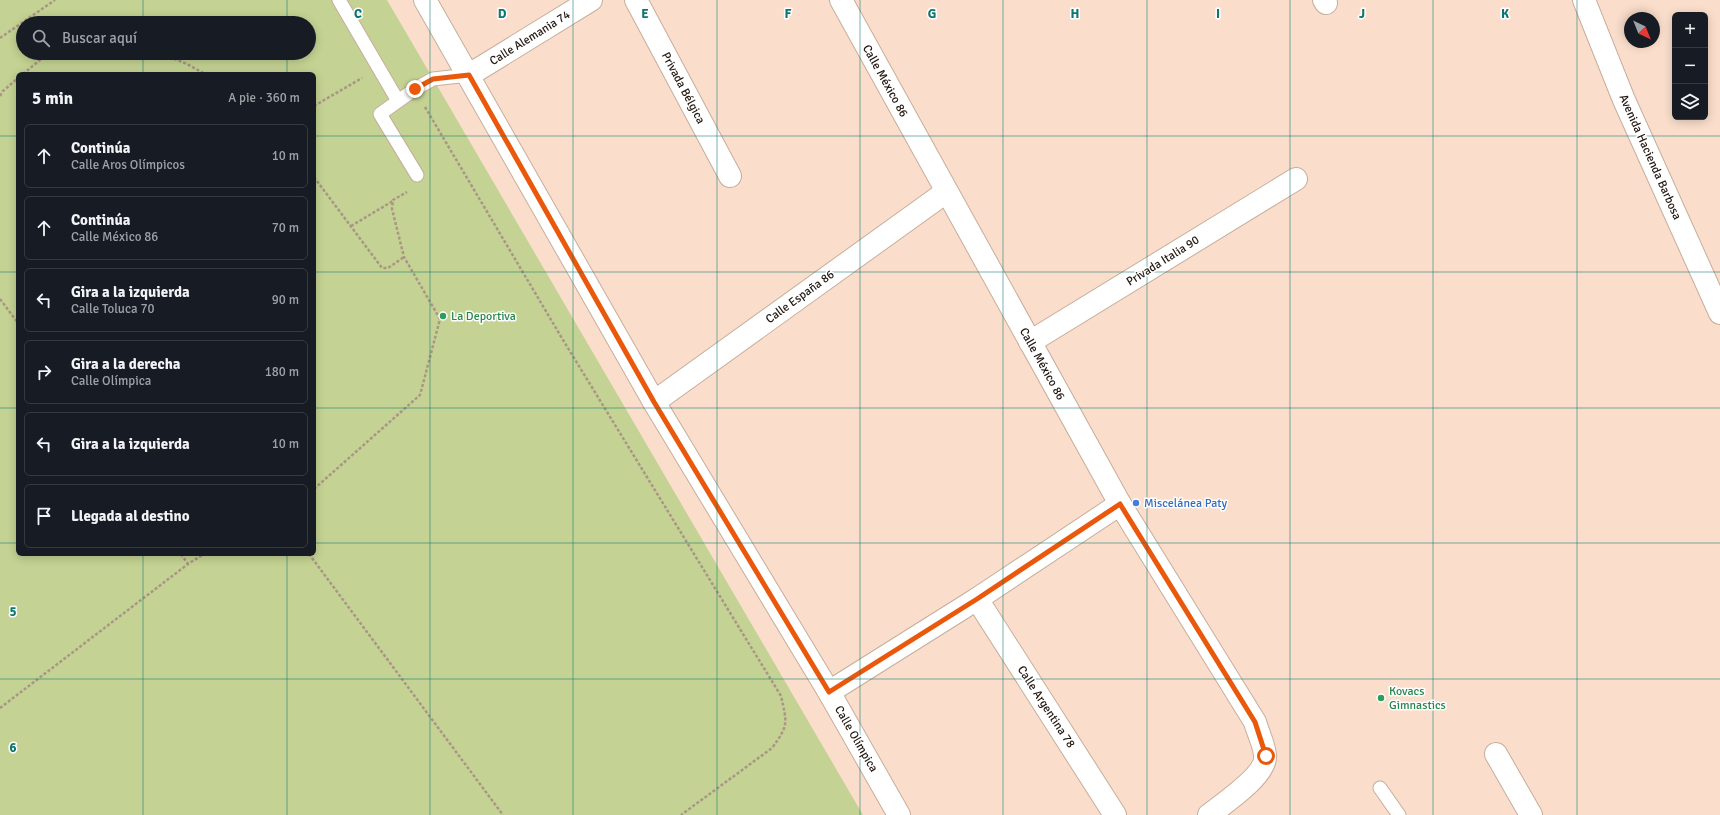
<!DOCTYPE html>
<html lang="es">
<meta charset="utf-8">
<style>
body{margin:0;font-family:Signika,sans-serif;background:#20242c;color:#f1f3f6}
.controls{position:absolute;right:12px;top:12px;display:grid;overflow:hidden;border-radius:6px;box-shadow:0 2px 10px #0003}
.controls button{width:36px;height:36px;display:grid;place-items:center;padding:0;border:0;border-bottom:1px solid #363941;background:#171b24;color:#f1f3f6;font:20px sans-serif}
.compass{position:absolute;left:1624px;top:12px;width:36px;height:36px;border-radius:50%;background:#171b24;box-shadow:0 2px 10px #0003;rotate:137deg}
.stop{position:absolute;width:12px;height:12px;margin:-9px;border:3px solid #ea580c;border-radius:50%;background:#fff}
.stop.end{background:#ea580c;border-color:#fff;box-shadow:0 1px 4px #0008}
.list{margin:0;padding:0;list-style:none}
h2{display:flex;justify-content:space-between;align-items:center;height:52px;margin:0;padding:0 16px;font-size:17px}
h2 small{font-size:13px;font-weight:400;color:#9ea1a6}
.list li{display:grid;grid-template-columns:26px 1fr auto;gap:12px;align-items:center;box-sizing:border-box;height:64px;margin:0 8px 8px;padding:0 8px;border:1px solid #363941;border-radius:6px}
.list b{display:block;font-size:15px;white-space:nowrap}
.list p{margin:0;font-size:13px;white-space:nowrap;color:#9ea1a6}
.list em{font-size:13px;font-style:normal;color:#9ea1a6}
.icon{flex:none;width:22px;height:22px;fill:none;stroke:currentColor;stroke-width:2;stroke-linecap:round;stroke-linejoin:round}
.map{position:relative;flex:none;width:1720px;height:815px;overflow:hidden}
.search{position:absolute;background:#171b24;box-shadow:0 2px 10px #0003;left:16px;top:16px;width:300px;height:44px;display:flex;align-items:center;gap:10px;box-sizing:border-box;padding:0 14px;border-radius:22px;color:#9ea1a6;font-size:15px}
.panel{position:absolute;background:#171b24;box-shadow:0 2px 10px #0003;left:16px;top:72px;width:300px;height:484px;border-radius:6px}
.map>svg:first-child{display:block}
.grass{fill:#c4d393;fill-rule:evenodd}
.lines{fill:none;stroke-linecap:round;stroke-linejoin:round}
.service-casing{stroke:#c8ad9b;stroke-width:15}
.minor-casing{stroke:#c8ad9b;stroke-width:24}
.tertiary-casing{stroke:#c8ad9b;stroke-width:24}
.path{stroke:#aa9586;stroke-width:2.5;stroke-dasharray:3 2;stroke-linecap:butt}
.service{stroke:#fff;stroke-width:13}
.minor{stroke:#fff;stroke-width:22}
.tertiary{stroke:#fff;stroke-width:22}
.route{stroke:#ea580c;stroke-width:5}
.grid{fill:none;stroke:#0f766e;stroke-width:1;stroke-opacity:0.55}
.leisure-dot{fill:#2e9e5b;stroke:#fff;stroke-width:1.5}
.shop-dot{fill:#3f7fe0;stroke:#fff;stroke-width:1.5}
.labels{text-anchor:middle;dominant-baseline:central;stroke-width:3;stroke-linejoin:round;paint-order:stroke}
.street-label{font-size:12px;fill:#221812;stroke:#fff}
.leisure-label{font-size:12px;fill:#27864d;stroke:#fff;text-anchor:start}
.shop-label{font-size:12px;fill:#366cbe;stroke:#fff;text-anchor:start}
.grid-label{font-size:13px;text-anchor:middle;font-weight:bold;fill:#0f766e;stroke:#fff;stroke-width:3;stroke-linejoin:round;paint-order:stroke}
</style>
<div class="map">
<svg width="1720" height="815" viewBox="0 0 1720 815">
<rect width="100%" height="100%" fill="#fadecb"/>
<path class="grass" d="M 0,0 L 387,0 L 863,815 L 0,815 ZM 23,23 L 309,23 L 309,53 L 23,53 ZM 18,74 L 314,74 L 314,554 L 18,554 Z"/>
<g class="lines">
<g class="service-casing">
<g id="service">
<polyline points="339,0 398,101"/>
<polyline points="417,175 380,114 415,89 433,79 469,75"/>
<polyline points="1380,788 1399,815"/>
</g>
</g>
<g class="minor-casing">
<g id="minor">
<polyline points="636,0 730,176"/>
<path d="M 841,0 L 1120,504 L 1255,722 C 1258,733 1264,744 1265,755 C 1268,774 1223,804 1209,815"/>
<polyline points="1324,0 1326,3"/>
<polyline points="1584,0 1624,100 1720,313"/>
<polyline points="469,75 591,0"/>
<polyline points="1030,342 1296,179"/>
<polyline points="654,402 946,192"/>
<polyline points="977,599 1115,815"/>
<polyline points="829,692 977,599 1120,504"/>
<polyline points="1496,754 1531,815"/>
</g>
</g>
<g class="tertiary-casing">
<polyline id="tertiary" points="425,0 654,402 829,692 899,815"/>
</g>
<g class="path">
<polyline points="0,38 55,0"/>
<polyline points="160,53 187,64 205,74"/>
<polyline points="23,74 46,55 55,53"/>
<polyline points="0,96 3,91 18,78"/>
<polyline points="314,106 362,78"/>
<path d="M 425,107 L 563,340 L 781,696 C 787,723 789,725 772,748 L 681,815"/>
<polyline points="314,177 382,268 388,268 404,257"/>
<polyline points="351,226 393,201"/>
<polyline points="0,299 18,323"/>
<polyline points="314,489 420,395 440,319 404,257 392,209 393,200 407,192"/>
<polyline points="181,554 188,564"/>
<polyline points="309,554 503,815"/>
<polyline points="0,708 188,564 204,554"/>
</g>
<use href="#service" class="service"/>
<use href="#minor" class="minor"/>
<use href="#tertiary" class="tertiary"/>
</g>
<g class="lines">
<polyline class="route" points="415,89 433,79 469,75 654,402 829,692 977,599 1120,504 1255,722 1266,756"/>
</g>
<path class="grid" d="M 143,0 L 143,23M 287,0 L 287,23M 430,0 L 430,815M 573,0 L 573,815M 717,0 L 717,815M 860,0 L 860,815M 1003,0 L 1003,815M 1147,0 L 1147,815M 1290,0 L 1290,815M 1433,0 L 1433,815M 1577,0 L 1577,815M 143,53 L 143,74M 287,53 L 287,74M 0,136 L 18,136M 314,136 L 1720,136M 0,272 L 18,272M 314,272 L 1720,272M 0,408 L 18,408M 314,408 L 1720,408M 0,543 L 18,543M 314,543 L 1720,543M 143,554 L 143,815M 287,554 L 287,815M 0,679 L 1720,679"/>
<g class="leisure-dot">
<circle cx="443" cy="316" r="4"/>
<circle cx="1381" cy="698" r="4"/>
</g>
<circle class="shop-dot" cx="1136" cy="503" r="4"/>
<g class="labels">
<g class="street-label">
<text transform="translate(530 38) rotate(-32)">Calle Alemania 74</text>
<text transform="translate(885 81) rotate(61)">Calle México 86</text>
<text transform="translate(683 88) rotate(62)">Privada Bélgica</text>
<text transform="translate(1650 157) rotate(66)">Avenida Hacienda Barbosa</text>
<text transform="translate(1163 261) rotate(-32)">Privada Italia 90</text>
<text transform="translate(800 297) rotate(-36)">Calle España 86</text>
<text transform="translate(1042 364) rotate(61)">Calle México 86</text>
<text transform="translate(1046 707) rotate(57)">Calle Argentina 78</text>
<text transform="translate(856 739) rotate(60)">Calle Olímpica</text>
</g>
<g class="leisure-label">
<text x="451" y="316">La Deportiva</text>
<text x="1389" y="691">Kovacs<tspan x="1389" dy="14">Gimnastics</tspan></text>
</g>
<g class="shop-label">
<text x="1144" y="503">Miscelánea Paty</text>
</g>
</g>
<g class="grid-label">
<text x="358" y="18">C</text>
<text x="502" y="18">D</text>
<text x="645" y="18">E</text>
<text x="788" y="18">F</text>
<text x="932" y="18">G</text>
<text x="1075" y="18">H</text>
<text x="1218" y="18">I</text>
<text x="1362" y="18">J</text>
<text x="1505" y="18">K</text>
<text x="13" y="616">5</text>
<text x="13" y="752">6</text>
</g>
</svg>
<div class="controls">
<button>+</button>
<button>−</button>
<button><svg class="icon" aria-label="layers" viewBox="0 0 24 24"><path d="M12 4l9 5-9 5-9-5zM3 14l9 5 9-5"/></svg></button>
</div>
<svg class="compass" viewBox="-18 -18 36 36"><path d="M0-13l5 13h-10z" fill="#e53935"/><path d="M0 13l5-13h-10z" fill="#9ea1a6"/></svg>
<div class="stop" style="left:1266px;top:756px"></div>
<div class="stop end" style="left:415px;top:89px"></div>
<div class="search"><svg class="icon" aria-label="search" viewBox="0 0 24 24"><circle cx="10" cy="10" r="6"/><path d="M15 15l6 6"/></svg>Buscar aquí</div>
<section class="panel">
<h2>5 min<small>A pie · 360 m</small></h2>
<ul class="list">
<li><svg class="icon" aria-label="ahead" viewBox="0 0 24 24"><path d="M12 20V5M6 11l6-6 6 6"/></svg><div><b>Continúa</b><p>Calle Aros Olímpicos</p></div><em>10 m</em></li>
<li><svg class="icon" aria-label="ahead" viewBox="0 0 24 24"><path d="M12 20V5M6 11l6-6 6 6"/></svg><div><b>Continúa</b><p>Calle México 86</p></div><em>70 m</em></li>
<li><svg class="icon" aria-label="left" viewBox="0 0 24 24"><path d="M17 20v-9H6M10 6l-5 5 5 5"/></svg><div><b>Gira a la izquierda</b><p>Calle Toluca 70</p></div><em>90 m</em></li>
<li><svg class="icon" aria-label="right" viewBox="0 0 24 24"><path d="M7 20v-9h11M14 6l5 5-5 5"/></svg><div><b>Gira a la derecha</b><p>Calle Olímpica</p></div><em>180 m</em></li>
<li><svg class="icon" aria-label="left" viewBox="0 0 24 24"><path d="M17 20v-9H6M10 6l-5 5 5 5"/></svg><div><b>Gira a la izquierda</b></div><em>10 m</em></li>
<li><svg class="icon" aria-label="arrive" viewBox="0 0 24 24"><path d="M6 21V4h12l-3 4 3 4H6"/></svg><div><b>Llegada al destino</b></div></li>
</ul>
</section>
</div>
